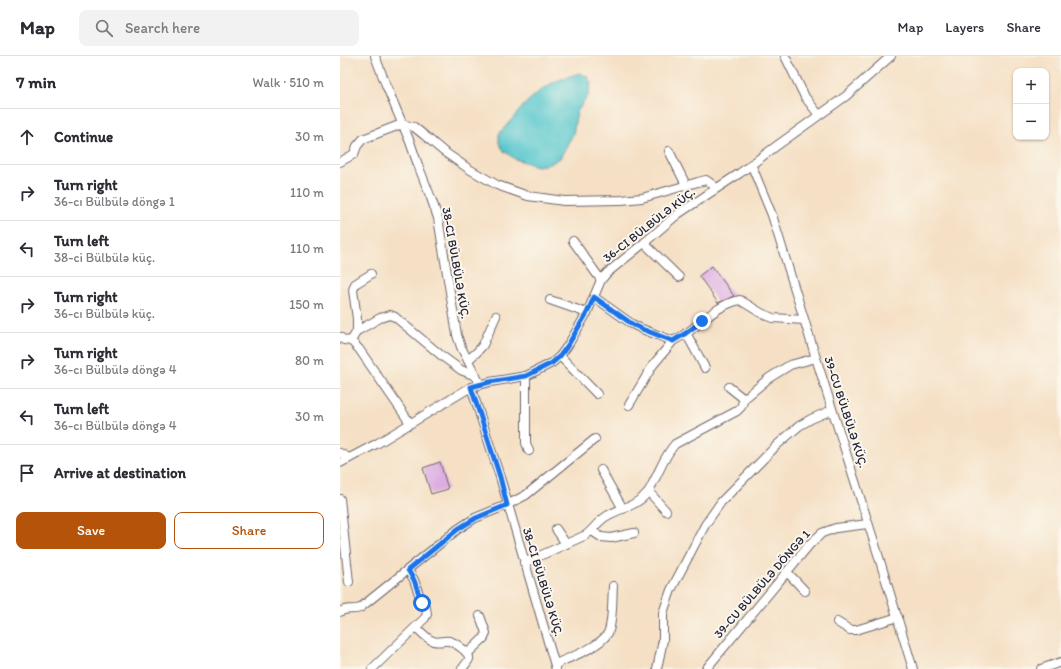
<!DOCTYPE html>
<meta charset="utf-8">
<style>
body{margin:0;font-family:Itim,sans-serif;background:#f2f2f3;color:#2b2b33}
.controls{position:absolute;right:12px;top:12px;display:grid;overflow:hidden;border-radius:8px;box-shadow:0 1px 3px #0004}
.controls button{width:36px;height:36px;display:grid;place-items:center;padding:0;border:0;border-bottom:1px solid #e1e1e2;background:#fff;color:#2b2b33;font:20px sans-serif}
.stop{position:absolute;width:12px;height:12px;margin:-9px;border:3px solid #1a73e8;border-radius:50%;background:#fff}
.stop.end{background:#1a73e8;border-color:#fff;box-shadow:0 1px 4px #0008}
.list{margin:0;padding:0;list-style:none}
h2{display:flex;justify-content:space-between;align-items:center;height:52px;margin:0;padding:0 16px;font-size:17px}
h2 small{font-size:13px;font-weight:400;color:#7c7c81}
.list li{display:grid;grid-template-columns:26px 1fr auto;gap:12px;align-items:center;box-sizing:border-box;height:56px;padding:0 16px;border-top:1px solid #e1e1e2}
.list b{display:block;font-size:15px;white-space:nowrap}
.list p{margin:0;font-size:13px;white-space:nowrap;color:#7c7c81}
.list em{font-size:13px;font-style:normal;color:#7c7c81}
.actions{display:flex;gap:8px;padding:12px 16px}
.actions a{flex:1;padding:9px 0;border:1px solid #b45309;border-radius:8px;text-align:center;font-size:14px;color:#b45309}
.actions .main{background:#b45309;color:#fff}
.icon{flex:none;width:22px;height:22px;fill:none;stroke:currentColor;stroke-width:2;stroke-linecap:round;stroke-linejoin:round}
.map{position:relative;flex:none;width:721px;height:613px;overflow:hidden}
header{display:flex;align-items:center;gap:24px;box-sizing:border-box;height:56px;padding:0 20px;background:#fff;border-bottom:1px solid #e1e1e2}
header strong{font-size:19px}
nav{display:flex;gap:22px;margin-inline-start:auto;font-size:14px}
.search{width:280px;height:36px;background:#f2f2f3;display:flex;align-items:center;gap:10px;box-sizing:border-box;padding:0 14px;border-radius:8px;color:#7c7c81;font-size:15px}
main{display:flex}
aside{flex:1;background:#fff}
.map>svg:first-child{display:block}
.water{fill:#5ac8ce;stroke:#3e7584}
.building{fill:#ddade2}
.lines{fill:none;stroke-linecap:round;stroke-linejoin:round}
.minor-casing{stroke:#6c646b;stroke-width:10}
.minor{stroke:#fff;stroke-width:8}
.route{stroke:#1a73e8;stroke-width:5}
.labels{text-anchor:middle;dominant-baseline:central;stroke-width:4;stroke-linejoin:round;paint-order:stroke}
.street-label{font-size:12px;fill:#22223b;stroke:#fbf7ec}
</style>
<header>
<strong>Map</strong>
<div class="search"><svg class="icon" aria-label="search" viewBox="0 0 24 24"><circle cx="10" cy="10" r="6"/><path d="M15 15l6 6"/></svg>Search here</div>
<nav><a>Map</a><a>Layers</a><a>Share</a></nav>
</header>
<main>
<aside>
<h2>7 min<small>Walk · 510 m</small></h2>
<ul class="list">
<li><svg class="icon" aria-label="ahead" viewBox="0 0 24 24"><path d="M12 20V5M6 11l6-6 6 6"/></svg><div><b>Continue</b></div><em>30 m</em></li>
<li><svg class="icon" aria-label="right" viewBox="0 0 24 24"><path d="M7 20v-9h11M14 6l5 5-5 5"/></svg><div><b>Turn right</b><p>36-cı Bülbülə döngə 1</p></div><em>110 m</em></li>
<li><svg class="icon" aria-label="left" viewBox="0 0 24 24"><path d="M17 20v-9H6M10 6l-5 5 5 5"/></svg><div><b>Turn left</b><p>38-ci Bülbülə küç.</p></div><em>110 m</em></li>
<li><svg class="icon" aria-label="right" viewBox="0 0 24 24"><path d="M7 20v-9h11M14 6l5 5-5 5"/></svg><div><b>Turn right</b><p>36-cı Bülbülə küç.</p></div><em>150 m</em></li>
<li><svg class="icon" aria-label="right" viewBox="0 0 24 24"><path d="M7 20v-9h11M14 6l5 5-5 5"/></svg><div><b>Turn right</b><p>36-cı Bülbülə döngə 4</p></div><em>80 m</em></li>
<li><svg class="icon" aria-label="left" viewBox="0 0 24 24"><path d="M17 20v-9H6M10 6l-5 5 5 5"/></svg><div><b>Turn left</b><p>36-cı Bülbülə döngə 4</p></div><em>30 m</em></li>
<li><svg class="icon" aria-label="arrive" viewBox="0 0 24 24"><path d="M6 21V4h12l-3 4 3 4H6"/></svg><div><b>Arrive at destination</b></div></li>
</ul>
<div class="actions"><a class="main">Save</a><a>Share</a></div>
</aside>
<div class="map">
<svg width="721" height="613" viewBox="0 0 721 613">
<rect width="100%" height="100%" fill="#fbf7ec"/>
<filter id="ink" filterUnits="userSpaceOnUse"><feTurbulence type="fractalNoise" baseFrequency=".025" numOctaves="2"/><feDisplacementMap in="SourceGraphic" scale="8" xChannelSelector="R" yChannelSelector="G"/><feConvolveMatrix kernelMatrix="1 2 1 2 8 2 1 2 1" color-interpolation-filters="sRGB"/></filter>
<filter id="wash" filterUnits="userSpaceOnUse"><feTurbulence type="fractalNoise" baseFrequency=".012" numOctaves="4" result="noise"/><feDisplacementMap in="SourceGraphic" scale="16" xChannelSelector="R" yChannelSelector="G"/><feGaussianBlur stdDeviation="0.9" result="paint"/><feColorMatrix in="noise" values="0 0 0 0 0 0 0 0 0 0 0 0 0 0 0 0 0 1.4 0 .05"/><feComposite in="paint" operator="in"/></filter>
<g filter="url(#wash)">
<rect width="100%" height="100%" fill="#f5e0c5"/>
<polygon class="water" points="239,17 247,20 251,27 248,40 237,56 233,78 220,102 210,108 197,110 175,103 164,95 159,87 159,78 186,47 202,33 216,25"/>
<g id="blocks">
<g class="building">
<polygon points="372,210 394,240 378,247 359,220"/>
<polygon points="100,406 108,433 91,438 83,412"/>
</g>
</g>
</g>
<g filter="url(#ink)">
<use href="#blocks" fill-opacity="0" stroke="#6c646b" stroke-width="1"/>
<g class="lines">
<g class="minor-casing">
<g id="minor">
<polyline points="35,0 46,29 70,86 78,109 91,142 98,162 117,279 121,291 140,328"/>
<polyline points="445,0 465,41 479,59"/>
<polyline points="329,95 346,129"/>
<polyline points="0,106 14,98 17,90 23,83 62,68 74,71 84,79 103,95 129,113 157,129 188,140 224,145 281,144 302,142 358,126 366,124 373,129 376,132"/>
<polyline points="411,108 432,159 476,302 537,495 573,613"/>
<polyline points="233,185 261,224"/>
<polyline points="304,187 339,221"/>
<path d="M 254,241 L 292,268 L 302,273 L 333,285 C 338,282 342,280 347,277 C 363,265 379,248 400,244 L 421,257 L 433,262 L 464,264"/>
<polyline points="210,244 247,257"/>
<polyline points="17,275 40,262 50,259 55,261 102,300 121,314 136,320"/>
<polyline points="346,277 365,312"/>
<polyline points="0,281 4,284 11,285 19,293 70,367"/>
<polyline points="11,285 17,275 17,263 13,234 15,228 31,218"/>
<polyline points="220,300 257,338"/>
<polyline points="128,304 137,296 143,289 156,260"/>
<polyline points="186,320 186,387 189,395"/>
<polyline points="131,331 160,421 216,613"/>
<polyline points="389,331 404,343"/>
<polyline points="289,349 313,309 333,285"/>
<polyline points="0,397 9,402"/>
<polyline points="0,407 38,387 131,331 150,326 186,320 212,307 220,300 228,289 247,257 261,224 267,217 304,187 338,158 400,117 435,91 506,40 551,0"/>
<polyline points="261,414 283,453"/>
<polyline points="309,436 326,455"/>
<polyline points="0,443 9,526"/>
<polyline points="216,473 226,488"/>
<polyline points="252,475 261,481 271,482 294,477"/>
<path d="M 184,507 L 246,479 C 254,473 258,465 267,460 C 280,452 297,450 307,437 C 311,433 312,428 315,423 C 321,411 326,398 335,388 L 397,355 L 401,351 L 404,343 L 429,322 L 450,309 L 476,302"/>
<polyline points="447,516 465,535"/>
<path d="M 0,556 C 6,551 13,555 20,552 L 118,473 L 135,462 L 167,449 L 186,439 L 255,383"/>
<polyline points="497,566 510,574 516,574 558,561"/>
<path d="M 76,571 C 81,576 87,583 93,585 C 99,587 104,584 109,585 C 114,586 131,597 129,603 C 128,606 124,610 122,613"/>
<polyline points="128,597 144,582 146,577 140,560"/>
<path d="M 215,608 C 229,602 260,591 268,577 C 273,567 272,542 273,530"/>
<polyline points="32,613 85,562 87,558 86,552 82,547 74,524 68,514"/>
<polyline points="317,613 323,584 323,557 331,534 365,469 381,446 437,389 459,370 471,363 492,354"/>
<polyline points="366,613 470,488 482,477 496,472 528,468"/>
<polyline points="701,613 721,606"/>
</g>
</g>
<use href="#minor" class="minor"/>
</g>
</g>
<g class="lines" filter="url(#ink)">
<polyline class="route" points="82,547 74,524 68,514 118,473 136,462 167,449 160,421 131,331 150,326 186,320 212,307 220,300 228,289 247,257 254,241 292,268 302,273 333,285 346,277 362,265"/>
</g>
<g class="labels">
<g class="street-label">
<text transform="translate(309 169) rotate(-38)">36-CI BÜLBÜLƏ KÜÇ.</text>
<text transform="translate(116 207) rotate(80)">38-CI BÜLBÜLƏ KÜÇ.</text>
<text transform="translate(506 356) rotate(72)">39-CU BÜLBÜLƏ KÜÇ.</text>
<text transform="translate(203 526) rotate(73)">38-CI BÜLBÜLƏ KÜÇ.</text>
<text transform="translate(422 528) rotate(-49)">39-CU BÜLBÜLƏ DÖNGƏ 1</text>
</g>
</g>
</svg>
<div class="controls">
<button>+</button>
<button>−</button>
</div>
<div class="stop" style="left:82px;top:547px"></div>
<div class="stop end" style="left:362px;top:265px"></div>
</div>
</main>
